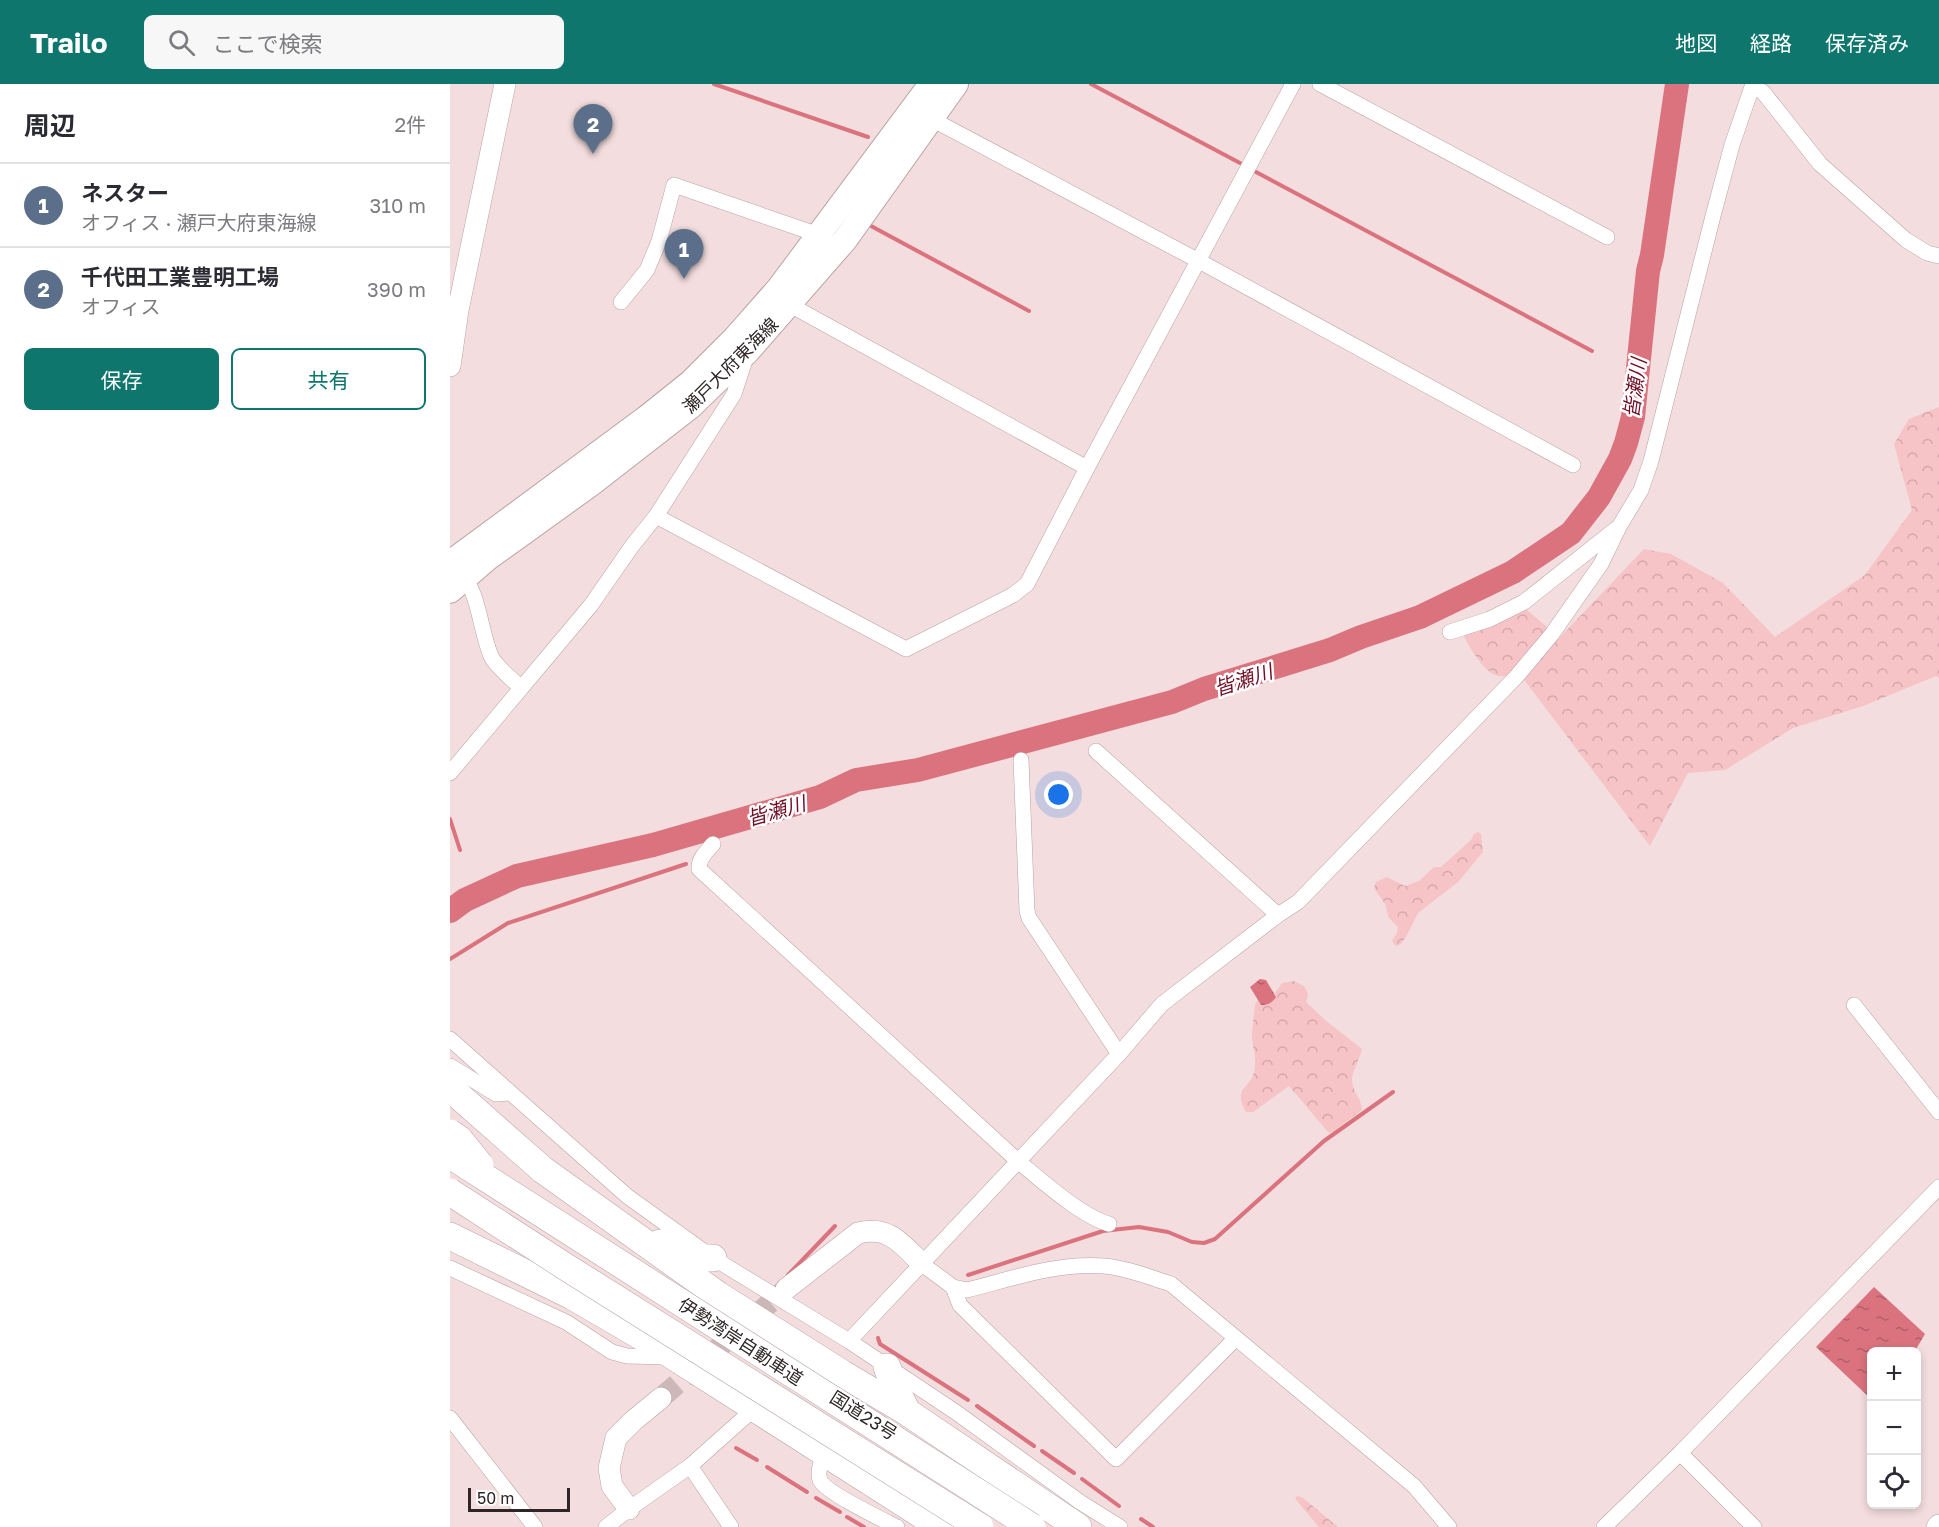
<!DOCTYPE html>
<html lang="ja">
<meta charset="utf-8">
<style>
body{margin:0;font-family:"Golos Text","Noto Sans JP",sans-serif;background:#f7f7f7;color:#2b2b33}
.controls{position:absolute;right:18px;bottom:18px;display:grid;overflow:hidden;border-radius:9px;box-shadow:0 3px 9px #0003}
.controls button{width:54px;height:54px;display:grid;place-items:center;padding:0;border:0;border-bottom:2px solid #e1e1e2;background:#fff;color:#2b2b33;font:30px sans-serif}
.scale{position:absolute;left:18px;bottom:15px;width:102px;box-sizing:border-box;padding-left:6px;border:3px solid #2e2626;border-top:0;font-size:16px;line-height:21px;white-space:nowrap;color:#2e2626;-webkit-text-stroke:4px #fff;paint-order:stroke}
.you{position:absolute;left:609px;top:711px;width:21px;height:21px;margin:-15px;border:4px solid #fff;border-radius:50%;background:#1a73e8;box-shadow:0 0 0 9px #1a73e833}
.badge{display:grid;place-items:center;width:39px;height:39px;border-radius:50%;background:#0f766e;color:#fff;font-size:20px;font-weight:700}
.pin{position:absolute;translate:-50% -50px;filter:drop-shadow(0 2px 3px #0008)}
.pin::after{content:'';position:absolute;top:32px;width:21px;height:18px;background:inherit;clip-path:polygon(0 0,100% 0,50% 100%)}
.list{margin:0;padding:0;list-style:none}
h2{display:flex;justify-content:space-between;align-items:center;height:78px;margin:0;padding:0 24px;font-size:26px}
h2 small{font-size:20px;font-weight:400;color:#7c7c81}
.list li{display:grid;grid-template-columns:39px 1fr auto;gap:18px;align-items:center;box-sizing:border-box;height:84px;padding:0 24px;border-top:2px solid #e1e1e2}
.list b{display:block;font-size:22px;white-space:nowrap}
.list p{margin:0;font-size:20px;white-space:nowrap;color:#7c7c81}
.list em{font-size:20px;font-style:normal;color:#7c7c81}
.actions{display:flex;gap:12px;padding:18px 24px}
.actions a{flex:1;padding:14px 0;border:2px solid #0f766e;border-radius:9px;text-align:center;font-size:21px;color:#0f766e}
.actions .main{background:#0f766e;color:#fff}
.icon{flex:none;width:33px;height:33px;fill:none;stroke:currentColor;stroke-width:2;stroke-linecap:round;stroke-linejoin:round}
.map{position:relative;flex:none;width:1489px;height:1443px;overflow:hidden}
header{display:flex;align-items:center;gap:36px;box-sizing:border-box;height:84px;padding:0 30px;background:#0f766e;color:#fff}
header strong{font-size:28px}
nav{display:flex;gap:33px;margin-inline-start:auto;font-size:21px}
.search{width:420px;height:54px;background:#f7f7f7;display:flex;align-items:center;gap:15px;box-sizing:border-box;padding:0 21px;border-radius:9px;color:#7c7c81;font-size:22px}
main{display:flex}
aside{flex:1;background:#fff}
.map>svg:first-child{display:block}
.forest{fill:url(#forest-crowns)}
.water{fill:url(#water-ripples)}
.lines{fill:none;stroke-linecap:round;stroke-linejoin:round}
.stream{stroke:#da737e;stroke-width:4}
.river{stroke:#da737e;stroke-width:24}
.secondary-tunnel{stroke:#ccb8b9;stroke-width:21;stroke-dasharray:21 10;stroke-linecap:butt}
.street-casing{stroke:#b8a3a5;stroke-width:16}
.secondary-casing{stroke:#b8a3a5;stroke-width:22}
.primary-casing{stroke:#b8a3a5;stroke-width:26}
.highway-casing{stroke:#b8a3a5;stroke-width:28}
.street{stroke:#fff;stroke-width:15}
.secondary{stroke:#fff;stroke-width:21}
.primary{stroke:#fff;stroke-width:24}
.highway{stroke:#fff;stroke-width:27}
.highway-bridge-casing{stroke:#b8a3a5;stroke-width:28;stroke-linecap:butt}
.highway-bridge{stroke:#fff;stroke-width:27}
.labels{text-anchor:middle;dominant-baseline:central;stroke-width:5;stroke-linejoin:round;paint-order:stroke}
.street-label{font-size:18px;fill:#2e2626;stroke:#fff}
.water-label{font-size:20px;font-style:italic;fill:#6f1027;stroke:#fff}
</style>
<header>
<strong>Trailo</strong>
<div class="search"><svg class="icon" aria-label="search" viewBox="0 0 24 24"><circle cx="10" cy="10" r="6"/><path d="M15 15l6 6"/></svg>ここで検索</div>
<nav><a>地図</a><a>経路</a><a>保存済み</a></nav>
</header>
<main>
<aside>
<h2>周辺<small>2件</small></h2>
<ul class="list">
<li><span class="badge" style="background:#5c6f8a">1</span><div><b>ネスター</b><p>オフィス · 瀬戸大府東海線</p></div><em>310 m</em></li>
<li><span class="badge" style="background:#5c6f8a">2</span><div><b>千代田工業豊明工場</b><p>オフィス</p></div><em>390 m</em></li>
</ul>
<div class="actions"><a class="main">保存</a><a>共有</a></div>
</aside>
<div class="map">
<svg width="1489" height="1443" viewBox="0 0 1489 1443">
<defs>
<pattern id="forest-crowns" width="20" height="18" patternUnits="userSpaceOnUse" patternTransform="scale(1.5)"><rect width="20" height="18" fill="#f6c3c7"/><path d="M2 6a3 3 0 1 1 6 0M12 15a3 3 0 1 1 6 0" fill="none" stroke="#d3a7ab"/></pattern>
<pattern id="water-ripples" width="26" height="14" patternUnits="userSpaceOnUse" patternTransform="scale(1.5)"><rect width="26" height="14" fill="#da737e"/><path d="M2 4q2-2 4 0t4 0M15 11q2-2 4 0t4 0" fill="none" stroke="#b15e67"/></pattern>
</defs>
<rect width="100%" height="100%" fill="#f3ddde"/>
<g class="forest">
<polygon points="1489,323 1489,594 1486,592 1413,622 1343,644 1275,686 1238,689 1200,762 1075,597 1074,591 1194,465 1221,470 1273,499 1325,553 1415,491 1462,426 1444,360 1459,335"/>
<path d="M 1070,525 L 1077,526 L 1097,543 L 1097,547 L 1064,591 C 1058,592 1050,593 1045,591 C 1033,586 1019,563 1014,552 Z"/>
<polygon points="1028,748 1031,750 1033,768 1008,798 968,829 957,851 951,860 946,862 942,857 947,849 948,843 939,834 935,820 924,804 926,798 937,793 955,802 969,797 984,783 991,783 1021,756 1024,750"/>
<path d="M 844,897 L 854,902 L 858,910 L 856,918 L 875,936 L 912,965 C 910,974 903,987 902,994 C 901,1007 912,1014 912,1026 L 881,1049 L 878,1048 L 839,1002 L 803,1028 L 796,1028 C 781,1002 804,1005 805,982 C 806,973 803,963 802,954 C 802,943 804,932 805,921 L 808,916 L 812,921 L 826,913 L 825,909 L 832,899 Z"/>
<polygon points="848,1412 853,1414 888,1443 869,1443 847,1417 845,1414"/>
</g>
<g class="water">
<path d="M 810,895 L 816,896 L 826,913 C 822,919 818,921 811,921 L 800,903 Z"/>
<polygon points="1424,1203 1475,1250 1465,1267 1422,1268 1421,1315 1366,1263"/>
</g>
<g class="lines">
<g class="stream">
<polyline points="264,0 418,53"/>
<polyline points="641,0 790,79"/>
<polyline points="806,88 1142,267"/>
<polyline points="421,142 579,227"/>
<polyline points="0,735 10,766"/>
<polyline points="0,875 58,839 236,780"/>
<polyline points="338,1191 385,1142"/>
<polyline points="518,1191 653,1147 689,1143 718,1148 742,1158 754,1159 765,1155 874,1057 943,1008"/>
<polyline points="428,1254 430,1260 518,1316"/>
<polyline points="527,1322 584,1362"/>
<polyline points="286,1364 307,1376"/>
<polyline points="592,1367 624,1389"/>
<polyline points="317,1383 357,1408"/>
<polyline points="632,1395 669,1422"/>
<polyline points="366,1414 390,1428"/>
<polyline points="397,1433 414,1443"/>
<polyline points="691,1435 703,1443"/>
</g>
<polyline class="river" points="0,827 15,816 67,792 203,761 370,713 406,696 468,686 722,618 754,605 880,566 911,553 970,533 1063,488 1121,449 1149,413 1170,375 1176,359 1183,333 1198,187 1202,171 1227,0"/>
<polyline class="secondary-tunnel" points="211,1314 336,1205"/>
<g class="street-casing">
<g id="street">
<polyline points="870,0 1157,153"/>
<polyline points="1303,3 1313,8 1370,80 1456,156 1477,169 1489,172"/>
<polyline points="474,31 749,177 1123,381"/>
<polyline points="171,218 197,186 209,157 224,101 369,151"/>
<polyline points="340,221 637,384"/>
<polyline points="206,432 456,565 563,511 577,500 637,384 843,0"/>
<path d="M 11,490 C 29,506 31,552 42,574 C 47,583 63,596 71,604"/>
<polyline points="1000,548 1040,535 1074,518 1166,445"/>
<polyline points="646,667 828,831"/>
<polyline points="571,676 577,827 579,834 669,970"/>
<polyline points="0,689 141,521 182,462 206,432 284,310 296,273"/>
<path d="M 263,760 C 257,767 248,775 249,785 L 569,1078 C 592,1097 631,1132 659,1140"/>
<polyline points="1404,921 1489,1028"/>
<polyline points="0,955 177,1112 263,1174 399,1257 507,1329 630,1418 670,1443"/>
<polyline points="0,982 46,1010 59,1009"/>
<path d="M 472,1180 L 503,1203 L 517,1206 C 561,1195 608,1178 654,1182 C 677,1184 699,1193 721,1200 L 964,1402 L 999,1443"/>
<polyline points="0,1184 116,1238 162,1268 177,1272 220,1273"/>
<polyline points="503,1203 510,1221 666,1375 786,1254"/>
<polyline points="399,1257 669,970 712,920 828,831 848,818 1066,593 1102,550 1151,480 1169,443 1191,406 1201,377 1263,132 1282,61 1303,0"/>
<polyline points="0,1334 85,1443"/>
<path d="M 375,1369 C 371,1377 367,1387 370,1396 C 375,1408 433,1436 447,1443"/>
<polyline points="1230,1369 1304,1443"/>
<polyline points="240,1382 281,1443"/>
<polyline points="156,1443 179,1425 240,1382 305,1324"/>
<polyline points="1154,1443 1230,1369 1489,1103"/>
</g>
</g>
<g class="secondary-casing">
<g id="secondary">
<polyline points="0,282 8,226 55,0"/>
<path d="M 336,1205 L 408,1149 C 439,1141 452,1160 472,1180"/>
<polyline points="179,1425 162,1402 159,1384 166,1354 183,1337 211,1314"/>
<polyline points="1487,1443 1489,1441"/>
</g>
</g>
<g class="primary-casing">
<g id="primary">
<polyline points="0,479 196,334 241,298 285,254 329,204 481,0"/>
<polyline points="0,507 38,474 141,400 240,323 298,267 395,156 506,0"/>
</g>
</g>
<g class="highway-casing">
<g id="highway">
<polyline points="0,1004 93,1086 268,1211 393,1290 457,1328 628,1443"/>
<polyline points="0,1152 122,1212 201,1258 491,1443"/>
<polyline points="210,1159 251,1174 263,1174"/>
<polyline points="437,1283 443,1299 457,1328"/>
</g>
</g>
<use href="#street" class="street"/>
<use href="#secondary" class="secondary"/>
<use href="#primary" class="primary"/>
<use href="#highway" class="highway"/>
<g class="highway-bridge-casing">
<g id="highway-bridge">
<polyline points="0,1049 9,1055 30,1081"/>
<polyline points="0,1071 582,1443"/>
<polyline points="0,1108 119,1185 530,1443"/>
</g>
</g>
<use href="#highway-bridge" class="highway-bridge"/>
</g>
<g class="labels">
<g class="street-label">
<text transform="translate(280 281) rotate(-45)">瀬戸大府東海線</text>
<text transform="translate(291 1257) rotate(33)">伊勢湾岸自動車道</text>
<text transform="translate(414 1331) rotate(32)">国道23号</text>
</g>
<g class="water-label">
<text transform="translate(1184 304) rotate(-82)">皆瀬川</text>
<text transform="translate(793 595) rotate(-18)">皆瀬川</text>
<text transform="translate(326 726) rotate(-16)">皆瀬川</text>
</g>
</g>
</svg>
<div class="controls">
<button>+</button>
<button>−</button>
<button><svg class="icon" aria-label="locate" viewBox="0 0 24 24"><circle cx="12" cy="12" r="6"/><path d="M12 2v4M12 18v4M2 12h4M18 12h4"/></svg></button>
</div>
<div class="scale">50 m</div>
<div class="you"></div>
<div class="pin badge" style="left:234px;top:195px;background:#5c6f8a">1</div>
<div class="pin badge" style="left:143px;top:70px;background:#5c6f8a">2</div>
</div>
</main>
